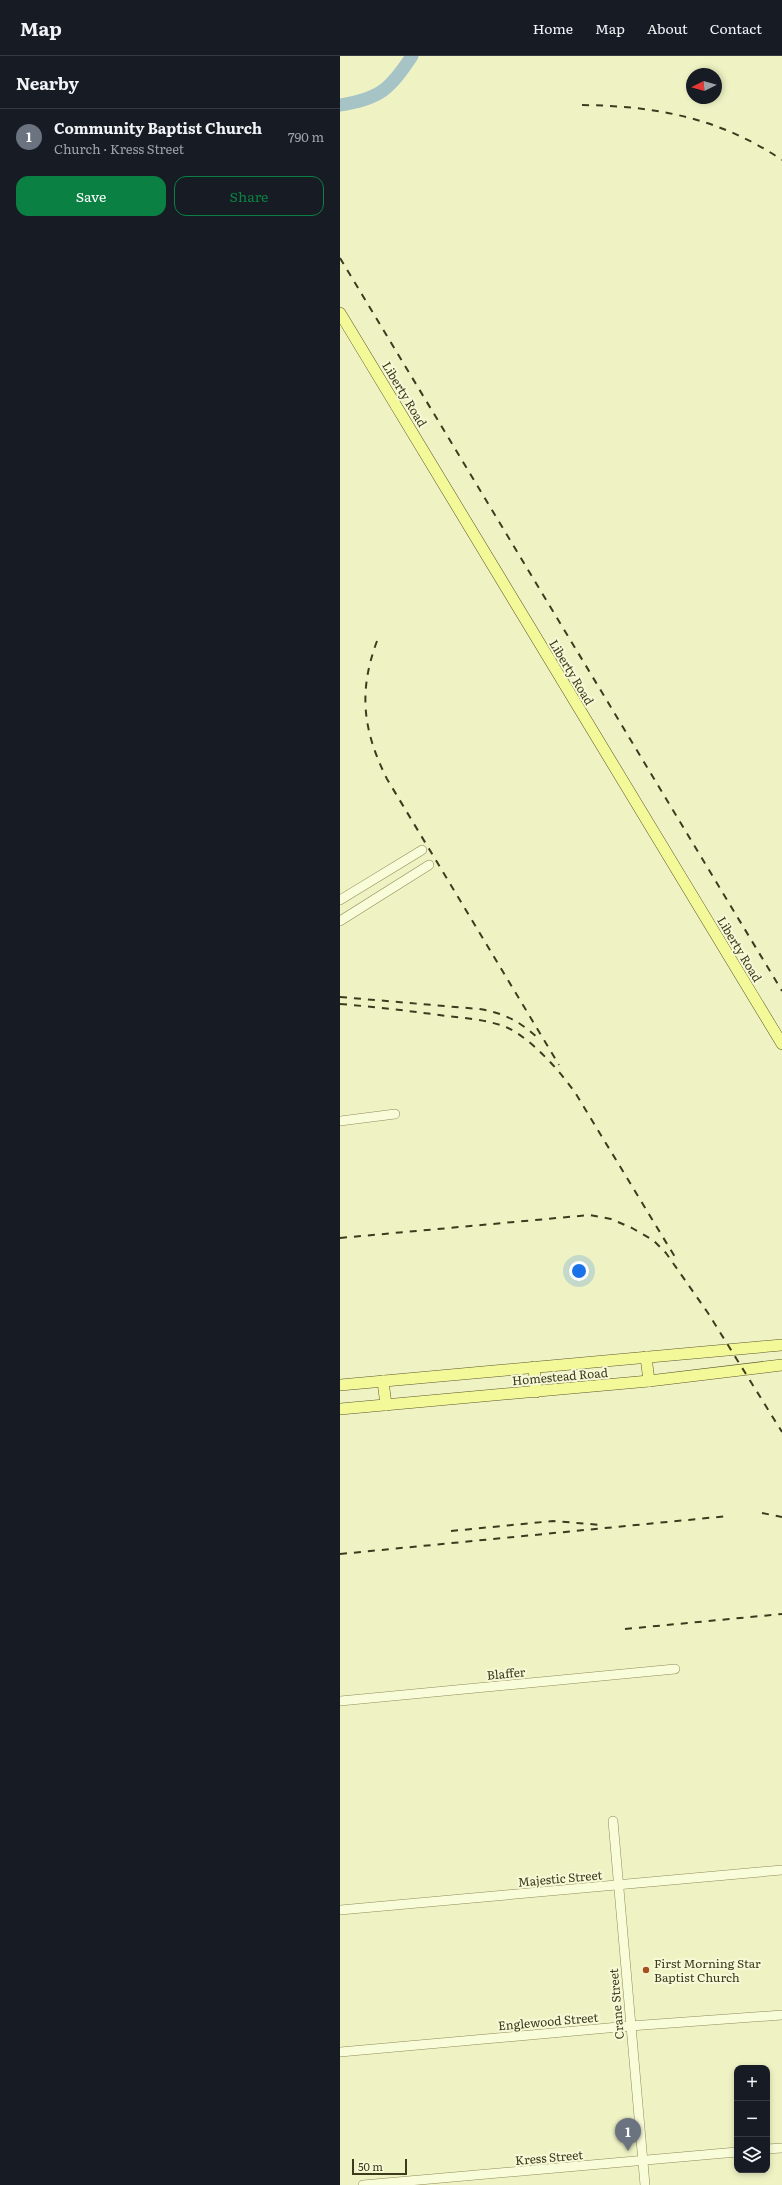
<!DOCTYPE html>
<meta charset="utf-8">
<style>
body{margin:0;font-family:Literata,serif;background:#20242c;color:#f1f3f6}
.controls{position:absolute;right:12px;bottom:12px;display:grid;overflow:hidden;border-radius:8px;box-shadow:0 2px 6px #0003}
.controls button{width:36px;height:36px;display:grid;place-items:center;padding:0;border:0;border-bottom:1px solid #363941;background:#171b24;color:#f1f3f6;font:20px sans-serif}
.compass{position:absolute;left:346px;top:12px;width:36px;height:36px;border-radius:50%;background:#171b24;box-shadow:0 2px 6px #0003;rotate:265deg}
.scale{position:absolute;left:12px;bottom:10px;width:55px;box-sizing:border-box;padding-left:4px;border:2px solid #3e3a1e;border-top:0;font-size:11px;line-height:14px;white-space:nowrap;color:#3e3a1e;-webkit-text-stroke:3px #f6f9d5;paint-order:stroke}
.you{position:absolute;left:239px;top:1215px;width:14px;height:14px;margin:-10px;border:3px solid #fff;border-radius:50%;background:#1a73e8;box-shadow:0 0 0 6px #1a73e833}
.badge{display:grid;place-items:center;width:26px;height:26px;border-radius:50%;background:#0b8043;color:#fff;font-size:13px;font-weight:700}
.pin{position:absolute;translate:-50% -33px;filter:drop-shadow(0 1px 2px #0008)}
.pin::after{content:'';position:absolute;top:21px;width:14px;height:12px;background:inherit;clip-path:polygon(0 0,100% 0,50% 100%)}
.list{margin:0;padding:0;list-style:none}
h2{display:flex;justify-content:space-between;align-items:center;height:52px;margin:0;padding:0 16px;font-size:17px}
h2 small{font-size:13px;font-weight:400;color:#9ea1a6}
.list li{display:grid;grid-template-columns:26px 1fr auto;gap:12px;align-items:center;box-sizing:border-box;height:56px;padding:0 16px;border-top:1px solid #363941}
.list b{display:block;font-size:15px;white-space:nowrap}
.list p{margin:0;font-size:13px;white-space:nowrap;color:#9ea1a6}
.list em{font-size:13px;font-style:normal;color:#9ea1a6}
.actions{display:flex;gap:8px;padding:12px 16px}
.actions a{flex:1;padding:9px 0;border:1px solid #0b8043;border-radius:12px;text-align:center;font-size:14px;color:#0b8043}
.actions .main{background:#0b8043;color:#fff}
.icon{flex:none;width:22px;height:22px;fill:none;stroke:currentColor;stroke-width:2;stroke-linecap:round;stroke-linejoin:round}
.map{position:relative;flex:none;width:442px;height:2129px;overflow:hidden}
header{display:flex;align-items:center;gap:24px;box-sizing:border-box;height:56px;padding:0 20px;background:#171b24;border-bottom:1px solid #363941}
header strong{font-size:19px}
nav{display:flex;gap:22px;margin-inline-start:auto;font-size:14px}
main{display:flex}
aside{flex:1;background:#171b24}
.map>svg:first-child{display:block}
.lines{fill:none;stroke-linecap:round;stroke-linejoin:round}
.river{stroke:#a6c3c6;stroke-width:13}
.minor-casing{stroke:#908b58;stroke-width:10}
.major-casing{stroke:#5d562d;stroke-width:12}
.minor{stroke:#f9fcd9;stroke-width:9}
.major{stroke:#f3f999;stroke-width:11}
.rail{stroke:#3e3a1e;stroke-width:2;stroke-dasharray:7 7;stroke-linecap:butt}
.poi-dot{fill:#a55222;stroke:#f6f9d5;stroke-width:1.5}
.labels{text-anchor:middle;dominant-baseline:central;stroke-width:4;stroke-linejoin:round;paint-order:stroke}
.street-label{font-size:12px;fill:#3e3a1e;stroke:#f6f9d5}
.poi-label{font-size:12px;fill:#3e3a1e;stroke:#f6f9d5;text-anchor:start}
</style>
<header>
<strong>Map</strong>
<nav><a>Home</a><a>Map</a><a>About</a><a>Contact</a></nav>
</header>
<main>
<aside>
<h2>Nearby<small></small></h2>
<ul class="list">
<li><span class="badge" style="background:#6b7280">1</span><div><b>Community Baptist Church</b><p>Church · Kress Street</p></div><em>790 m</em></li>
</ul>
<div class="actions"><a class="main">Save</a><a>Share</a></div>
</aside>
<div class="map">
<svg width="442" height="2129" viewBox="0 0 442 2129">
<rect width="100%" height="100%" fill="#eff3c4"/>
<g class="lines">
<path class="river" d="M 0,49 C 40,43 50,33 72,0"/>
<g class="minor-casing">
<g id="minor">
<polyline points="0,844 82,794"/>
<polyline points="0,865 89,809"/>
<polyline points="0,1065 55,1058"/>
<polyline points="0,1645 335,1613"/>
<polyline points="273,1765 305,2129"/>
<polyline points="0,1854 442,1814"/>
<polyline points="0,1996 290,1970 442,1959"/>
<polyline points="427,2093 442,2092"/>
<polyline points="23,2129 397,2096"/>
</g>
</g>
<g class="major-casing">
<g id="major">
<polyline points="0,257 442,988"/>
<polyline points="306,1301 309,1325"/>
<polyline points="194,1311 196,1336"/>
<polyline points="43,1325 46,1349"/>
<polyline points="0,1329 442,1289"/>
<polyline points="0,1353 309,1325 442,1309"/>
</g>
</g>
<use href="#minor" class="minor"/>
<use href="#major" class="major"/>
<g class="rail">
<path d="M 242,49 C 316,50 380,62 442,104"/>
<polyline points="0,202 442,935"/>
<path d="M 37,585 C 18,636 23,675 47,723 L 219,1009"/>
<path d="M 0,941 L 139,953 C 165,957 181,966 200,984"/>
<path d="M 0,948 C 36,951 71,955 106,960 C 126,962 148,964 166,971 C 192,983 220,1015 236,1038 L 335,1201"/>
<polyline points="0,1182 250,1159 271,1163 292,1172 313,1184 326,1197 368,1257 442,1376"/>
<polyline points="422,1457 442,1461"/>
<polyline points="111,1475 213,1465 261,1469"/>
<polyline points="0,1498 388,1460"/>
<polyline points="285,1573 442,1558"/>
</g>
</g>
<circle class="poi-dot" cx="306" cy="1914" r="4"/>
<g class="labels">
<g class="street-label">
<text transform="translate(65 338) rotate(59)">Liberty Road</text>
<text transform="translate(232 616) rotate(59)">Liberty Road</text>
<text transform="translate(400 893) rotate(59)">Liberty Road</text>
<text transform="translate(220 1320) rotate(-5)">Homestead Road</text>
<text transform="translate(166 1617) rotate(-5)">Blaffer</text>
<text transform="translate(220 1822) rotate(-5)">Majestic Street</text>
<text transform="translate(276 1948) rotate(-95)">Crane Street</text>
<text transform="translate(208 1965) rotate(-5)">Englewood Street</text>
<text transform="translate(209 2101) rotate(-5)">Kress Street</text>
</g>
<g class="poi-label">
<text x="314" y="1907">First Morning Star<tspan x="314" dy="14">Baptist Church</tspan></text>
</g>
</g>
</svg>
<div class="controls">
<button>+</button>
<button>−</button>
<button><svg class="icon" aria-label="layers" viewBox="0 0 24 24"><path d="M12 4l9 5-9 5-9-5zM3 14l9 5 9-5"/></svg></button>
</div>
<svg class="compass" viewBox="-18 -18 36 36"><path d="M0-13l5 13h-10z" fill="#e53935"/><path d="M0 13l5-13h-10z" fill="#9ea1a6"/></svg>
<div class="scale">50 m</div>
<div class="you"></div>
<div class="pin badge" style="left:288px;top:2095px;background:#6b7280">1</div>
</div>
</main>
